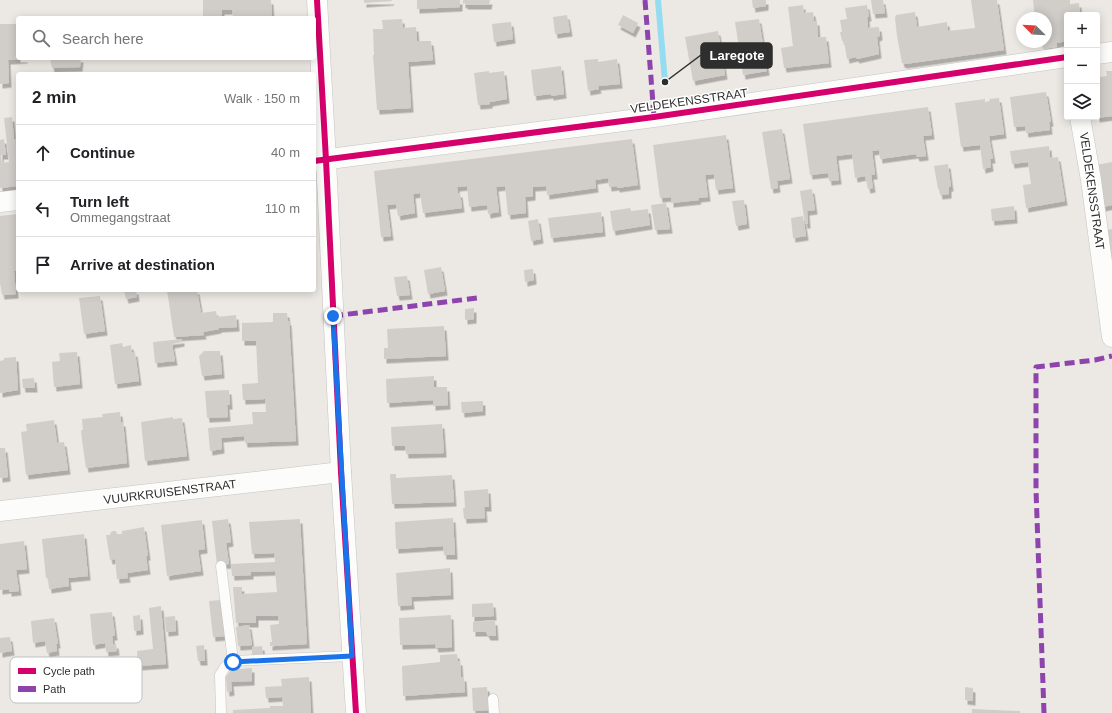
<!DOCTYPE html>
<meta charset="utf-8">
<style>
body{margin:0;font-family:Helvetica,sans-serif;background:#f6f6f6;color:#202124}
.controls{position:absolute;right:12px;top:12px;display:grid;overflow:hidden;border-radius:4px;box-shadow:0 2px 10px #0003}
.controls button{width:36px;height:36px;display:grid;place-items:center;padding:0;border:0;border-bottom:1px solid #e0e0e0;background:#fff;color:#202124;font:20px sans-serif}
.compass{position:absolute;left:1016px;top:12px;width:36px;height:36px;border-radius:50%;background:#fff;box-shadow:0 2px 10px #0003;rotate:294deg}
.stop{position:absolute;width:12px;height:12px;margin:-9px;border:3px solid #1a73e8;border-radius:50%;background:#fff}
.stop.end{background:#1a73e8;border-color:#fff;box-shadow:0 1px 4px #0008}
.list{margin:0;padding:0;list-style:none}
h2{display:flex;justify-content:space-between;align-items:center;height:52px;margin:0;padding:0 16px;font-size:17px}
h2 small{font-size:13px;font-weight:400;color:#757577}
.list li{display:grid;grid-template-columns:26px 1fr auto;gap:12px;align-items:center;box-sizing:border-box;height:56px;padding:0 16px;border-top:1px solid #e0e0e0}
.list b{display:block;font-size:15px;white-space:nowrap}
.list p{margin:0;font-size:13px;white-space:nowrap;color:#757577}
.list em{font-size:13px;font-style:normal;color:#757577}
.icon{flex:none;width:22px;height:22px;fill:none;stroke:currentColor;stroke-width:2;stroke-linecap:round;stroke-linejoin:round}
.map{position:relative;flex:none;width:1112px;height:713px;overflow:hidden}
.search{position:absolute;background:#fff;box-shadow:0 2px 10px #0003;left:16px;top:16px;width:300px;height:44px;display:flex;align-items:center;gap:10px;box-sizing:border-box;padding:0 14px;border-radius:4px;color:#757577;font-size:15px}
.panel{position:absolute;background:#fff;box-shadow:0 2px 10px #0003;left:16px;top:72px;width:300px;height:220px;border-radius:4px}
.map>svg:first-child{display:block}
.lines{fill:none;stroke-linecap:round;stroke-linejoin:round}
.stream{stroke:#94ddf0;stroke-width:6}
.building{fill:#d1ceca;filter:url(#shadow)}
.service-casing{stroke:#c5c4c5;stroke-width:11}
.minor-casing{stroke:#c5c4c5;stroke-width:21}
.service{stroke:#fcfcfb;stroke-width:10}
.minor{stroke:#fcfcfb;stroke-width:20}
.quiet{stroke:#8e44ad;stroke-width:5;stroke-dasharray:10 5;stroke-linecap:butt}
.cycleway-casing{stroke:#fff;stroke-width:8}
.cycleway{stroke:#d6006c;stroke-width:6}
.route{stroke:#1a73e8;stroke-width:5}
.labels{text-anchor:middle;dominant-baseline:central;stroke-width:3;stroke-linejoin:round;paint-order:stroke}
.street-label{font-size:12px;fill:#2e2e2e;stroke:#fff}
.key{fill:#fff;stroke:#c0c0c0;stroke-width:1}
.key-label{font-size:11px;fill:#2e2e2e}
.leader{fill:none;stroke:#2e2e2e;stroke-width:1.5}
.callout-dot{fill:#2e2e2e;stroke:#fff;stroke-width:1.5}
.callout{fill:#2e2e2e;stroke:#2e2e2e;stroke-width:1.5}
.callout-label{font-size:13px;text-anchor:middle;font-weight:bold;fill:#fff}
</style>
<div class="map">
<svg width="1112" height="713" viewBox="0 0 1112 713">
<defs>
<filter id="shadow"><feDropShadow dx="2.5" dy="4.5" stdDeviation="0" flood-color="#0004"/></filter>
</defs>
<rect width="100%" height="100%" fill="#ece8e4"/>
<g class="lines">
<polyline class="stream" points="658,0 665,82"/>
</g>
<g class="building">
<polygon points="203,0 271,0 272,18 233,18 232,10 222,10 222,18 203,18"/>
<polygon points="364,0 391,0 392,1 364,3"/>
<polygon points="417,0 460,0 460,7 417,9"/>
<polygon points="463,0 490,0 489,5 465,5 465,3 463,4"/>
<polygon points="752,0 766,0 766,6 753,8"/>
<polygon points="871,0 883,0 885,13 873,14"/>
<polygon points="971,0 997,0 1004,50 905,64 902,63 897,36 895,18 896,15 915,12 917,27 947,22 948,31 975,28"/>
<polygon points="1033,0 1070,0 1070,4 1079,3 1080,15 1067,15 1067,41 1057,43 1057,47 1043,49 1042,42 1046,42 1046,18 1035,18"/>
<polygon points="803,5 804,13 813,12 814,21 817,21 818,37 826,37 829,63 784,68 781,48 793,46 788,7"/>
<polygon points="867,5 869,17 867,17 868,28 879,27 880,36 877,37 879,54 857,59 856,57 847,59 844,41 842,41 840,32 842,32 840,20 847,19 845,8"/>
<polygon points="567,15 570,32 555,34 553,17"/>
<polygon points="623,15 638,23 633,33 618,25"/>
<polygon points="402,19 403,28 416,27 417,41 431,41 433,60 408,62 411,108 377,110 373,55 374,55 373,29 383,29 382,20"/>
<polygon points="759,19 767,71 743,75 735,22"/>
<polygon points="511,22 513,39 494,42 492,24"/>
<polygon points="0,24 18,24 18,58 25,58 25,59 8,60 9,83 0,84"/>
<polygon points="718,31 725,75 693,81 685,37"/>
<polygon points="50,58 81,58 80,67 52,68"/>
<polygon points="598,59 598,62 617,59 620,84 598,86 599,89 588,91 584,60"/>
<polygon points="561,66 564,94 551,96 551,94 534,96 531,70"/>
<polygon points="489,71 489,73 504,71 507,99 490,102 490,104 478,105 474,73"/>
<polygon points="1106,71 1112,71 1112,116 1097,118 1097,82 1100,77 1107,76"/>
<polygon points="1046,92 1051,122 1049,122 1050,130 1026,133 1025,126 1014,127 1010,97"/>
<polygon points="999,98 1004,134 989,136 993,159 990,159 991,167 983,169 980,145 961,147 955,103 985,99 985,102 990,101 989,99"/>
<polygon points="928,107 932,135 923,136 926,156 917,157 916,154 880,159 879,150 872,151 875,175 871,175 873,188 868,189 865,176 855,178 852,154 836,156 839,180 829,181 828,173 810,175 803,124"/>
<polygon points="12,117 14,139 15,139 17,149 18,149 18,186 0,188 0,140 4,139 6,155 1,155 2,163 9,162 4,118"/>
<polygon points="782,129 790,179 777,181 778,188 771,189 762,132"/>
<polygon points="726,135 733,188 716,190 714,174 705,175 708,197 698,198 699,200 671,203 671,197 660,198 653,145"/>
<polygon points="632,139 638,185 617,188 617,186 609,187 608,178 595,180 596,188 547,195 546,186 533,187 533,196 525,197 526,213 508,215 505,186 496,187 499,212 488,214 487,205 469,207 467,186 457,187 458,193 460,193 462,208 423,213 420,193 413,194 415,213 398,216 396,204 387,205 391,236 381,237 374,171"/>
<polygon points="1049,146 1050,158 1058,157 1065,201 1026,208 1023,185 1031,184 1028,162 1012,164 1010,151"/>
<polygon points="1112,162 1112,205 1103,207 1096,165"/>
<polygon points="948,164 951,187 949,187 949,194 940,195 939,189 938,189 934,166"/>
<polygon points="812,189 815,210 807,211 808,224 805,224 800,191"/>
<polygon points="744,200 747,224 736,226 732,201"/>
<polygon points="666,203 670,229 655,230 651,205"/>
<polygon points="1014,206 1015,219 992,221 991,209"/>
<polygon points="630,208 631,211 648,209 650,225 613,231 610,211"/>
<polygon points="601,212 603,232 551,238 548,218"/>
<polygon points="18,214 18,271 14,271 16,294 2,295 0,283 0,216"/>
<polygon points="803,216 806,236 793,238 791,218"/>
<polygon points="538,219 541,239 531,241 528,221"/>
<polygon points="1112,229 1112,264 1106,230"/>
<polygon points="441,267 445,291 428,294 424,270"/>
<polygon points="533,269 534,280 525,282 524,270"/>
<polygon points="407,276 410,295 397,296 394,277"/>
<polygon points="124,290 136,290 137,297 126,299"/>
<polygon points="167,290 197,290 201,313 216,311 217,317 236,315 237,327 219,328 219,329 203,332 204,335 174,337"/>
<polygon points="100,296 105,331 84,334 79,298"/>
<polygon points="474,308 474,319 465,320 465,309"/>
<polygon points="273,313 287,313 288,321 289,321 296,441 245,443 244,436 221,438 222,449 210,451 208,428 253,424 252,412 266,412 265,399 243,400 242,384 258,383 256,341 242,341 242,323 273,322"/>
<polygon points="444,326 446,356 384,359 384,348 388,348 387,329"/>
<polygon points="182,339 182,342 172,344 175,361 155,363 153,342"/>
<polygon points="122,343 123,347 131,345 132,353 135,352 139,381 115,384 110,345"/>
<polygon points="204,351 220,351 222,374 202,376 199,356"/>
<polygon points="77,352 80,384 54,387 52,362 60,361 59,353"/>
<polygon points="16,357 18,390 0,393 0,361 4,360 4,358"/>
<polygon points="434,376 434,387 447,387 448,405 433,406 433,400 387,403 386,379"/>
<polygon points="34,378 35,388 23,388 22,379"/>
<polygon points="229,390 230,405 227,405 228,417 207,418 205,391"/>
<polygon points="483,401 483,411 462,413 461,402"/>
<polygon points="120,412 121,422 123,422 127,463 86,468 82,440 81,430 83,430 82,419 103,417 102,414"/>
<polygon points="173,417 173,419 182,418 187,456 145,461 141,422"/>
<polygon points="54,420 57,443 64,442 68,470 26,475 21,432 27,431 26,424"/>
<polygon points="442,424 444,453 406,454 405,446 392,446 391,427"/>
<polygon points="0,448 5,448 8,477 0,478"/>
<polygon points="390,474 396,474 396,478 452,475 454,502 392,504"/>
<polygon points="488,489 489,507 484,507 485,518 464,519 463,508 465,508 464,491"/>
<polygon points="453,518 455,555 444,555 443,546 396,549 395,522"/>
<polygon points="228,519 231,542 226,543 229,564 217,565 212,521"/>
<polygon points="300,519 307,644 270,646 270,642 272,642 270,625 279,624 278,616 256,616 256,623 236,623 233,587 242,587 242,594 277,592 275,571 251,572 251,575 232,576 231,564 275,562 274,553 252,554 249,522"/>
<polygon points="202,520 205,549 198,550 201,571 167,576 161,525"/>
<polygon points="144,527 148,556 146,556 148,570 127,573 128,578 117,579 115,559 110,560 106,535 110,535 111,532 113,531 116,531 117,534 122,534 122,531"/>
<polygon points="84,534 88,576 68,578 69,586 49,589 48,578 46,578 42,539"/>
<polygon points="24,541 27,569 16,570 19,591 9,592 9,589 0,590 0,544"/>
<polygon points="450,568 451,595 411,597 412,605 398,606 396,573"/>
<polygon points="221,600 225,636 213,637 209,601"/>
<polygon points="493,603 494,616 472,617 472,604"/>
<polygon points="161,606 166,664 138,666 137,651 153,649 149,608"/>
<polygon points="112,612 115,636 112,636 113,644 116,644 117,651 106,652 105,643 93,645 90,614"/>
<polygon points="140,615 141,630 134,631 133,616"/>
<polygon points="451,615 452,647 436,648 435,644 400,645 399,618"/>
<polygon points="175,616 176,631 166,632 165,617"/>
<polygon points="54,618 58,644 56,644 57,651 47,653 45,641 33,643 31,621"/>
<polygon points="485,620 495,621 496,636 488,636 486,632 473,632 473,622 485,622"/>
<polygon points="249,625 252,645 238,646 236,627"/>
<polygon points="10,637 12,651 0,653 0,638"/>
<polygon points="204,645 205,661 198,661 196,646"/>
<polygon points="262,646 263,656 252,656 252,647"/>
<polygon points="457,654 458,661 460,661 461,677 464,677 465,692 403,696 402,666 440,662 440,655"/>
<polygon points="252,668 252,681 231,682 232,691 227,692 226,677 231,670"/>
<polygon points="309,677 311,713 233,713 233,710 270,708 270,706 283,706 282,697 266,698 265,687 282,686 281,679"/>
<polygon points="487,687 489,710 473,711 472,688"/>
<polygon points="965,687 973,688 973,701 965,700"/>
<polygon points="972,709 1020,711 1020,713 972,713"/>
</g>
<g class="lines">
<g class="service-casing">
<g id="service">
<polyline points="221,566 233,661"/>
<polyline points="493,699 494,713"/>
<polyline points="221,713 220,675 225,667 233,661 352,656"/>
</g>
</g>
<g class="minor-casing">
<g id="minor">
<polyline points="317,0 326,160 341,472 356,713"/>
<polyline points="1097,54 1112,52"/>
<polyline points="1080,117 1091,180 1112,337"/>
<polyline points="314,161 654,117 1067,57"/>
<polyline points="0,202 18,200"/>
<polyline points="0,511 341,472"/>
</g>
</g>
<use href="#service" class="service"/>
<use href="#minor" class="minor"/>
<g class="quiet">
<polyline points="645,0 654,117"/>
<polyline points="333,316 477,298"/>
<polyline points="1044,713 1036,490 1036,367 1095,360 1112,356"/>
</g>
<g class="cycleway-casing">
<g id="cycleway">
<polyline points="317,0 326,160 341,472 356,713"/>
<polyline points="314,161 654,117 1067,57"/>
</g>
</g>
<use href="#cycleway" class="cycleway"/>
</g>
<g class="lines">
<polyline class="route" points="233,662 352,656 333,316"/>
</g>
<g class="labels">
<g class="street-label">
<text transform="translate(689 101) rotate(-8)">VELDEKENSSTRAAT</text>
<text transform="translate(1092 191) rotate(82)">VELDEKENSSTRAAT</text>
<text transform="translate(170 492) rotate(-7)">VUURKRUISENSTRAAT</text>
</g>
</g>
<rect x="10" y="657" width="132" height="46" rx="6" class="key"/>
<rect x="18" y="668" width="18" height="6" fill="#d6006c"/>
<rect x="18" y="686" width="18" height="6" fill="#8e44ad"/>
<g class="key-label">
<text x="43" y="675">Cycle path</text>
<text x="43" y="693">Path</text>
</g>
<path class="leader" d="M665 82L701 55"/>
<circle class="callout-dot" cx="665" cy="82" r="4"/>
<rect class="callout" x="701" y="43" width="71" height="25" rx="4"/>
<g class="callout-label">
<text x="737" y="60">Laregote</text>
</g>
</svg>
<div class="controls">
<button>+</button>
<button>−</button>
<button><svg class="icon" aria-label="layers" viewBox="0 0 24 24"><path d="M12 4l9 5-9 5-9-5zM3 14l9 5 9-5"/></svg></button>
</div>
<svg class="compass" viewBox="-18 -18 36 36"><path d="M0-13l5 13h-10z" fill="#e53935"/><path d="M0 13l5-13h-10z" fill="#757577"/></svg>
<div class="stop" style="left:233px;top:662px"></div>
<div class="stop end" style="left:333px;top:316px"></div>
<div class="search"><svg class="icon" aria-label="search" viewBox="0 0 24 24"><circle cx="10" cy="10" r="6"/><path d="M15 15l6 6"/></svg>Search here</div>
<section class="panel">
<h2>2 min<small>Walk · 150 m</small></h2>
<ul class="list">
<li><svg class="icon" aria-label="ahead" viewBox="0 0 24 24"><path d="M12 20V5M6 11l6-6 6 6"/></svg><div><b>Continue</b></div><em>40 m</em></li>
<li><svg class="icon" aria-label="left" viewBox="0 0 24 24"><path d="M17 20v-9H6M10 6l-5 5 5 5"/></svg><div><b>Turn left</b><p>Ommegangstraat</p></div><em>110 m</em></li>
<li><svg class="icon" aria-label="arrive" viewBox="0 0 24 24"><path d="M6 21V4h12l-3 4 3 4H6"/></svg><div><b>Arrive at destination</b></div></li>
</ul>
</section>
</div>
